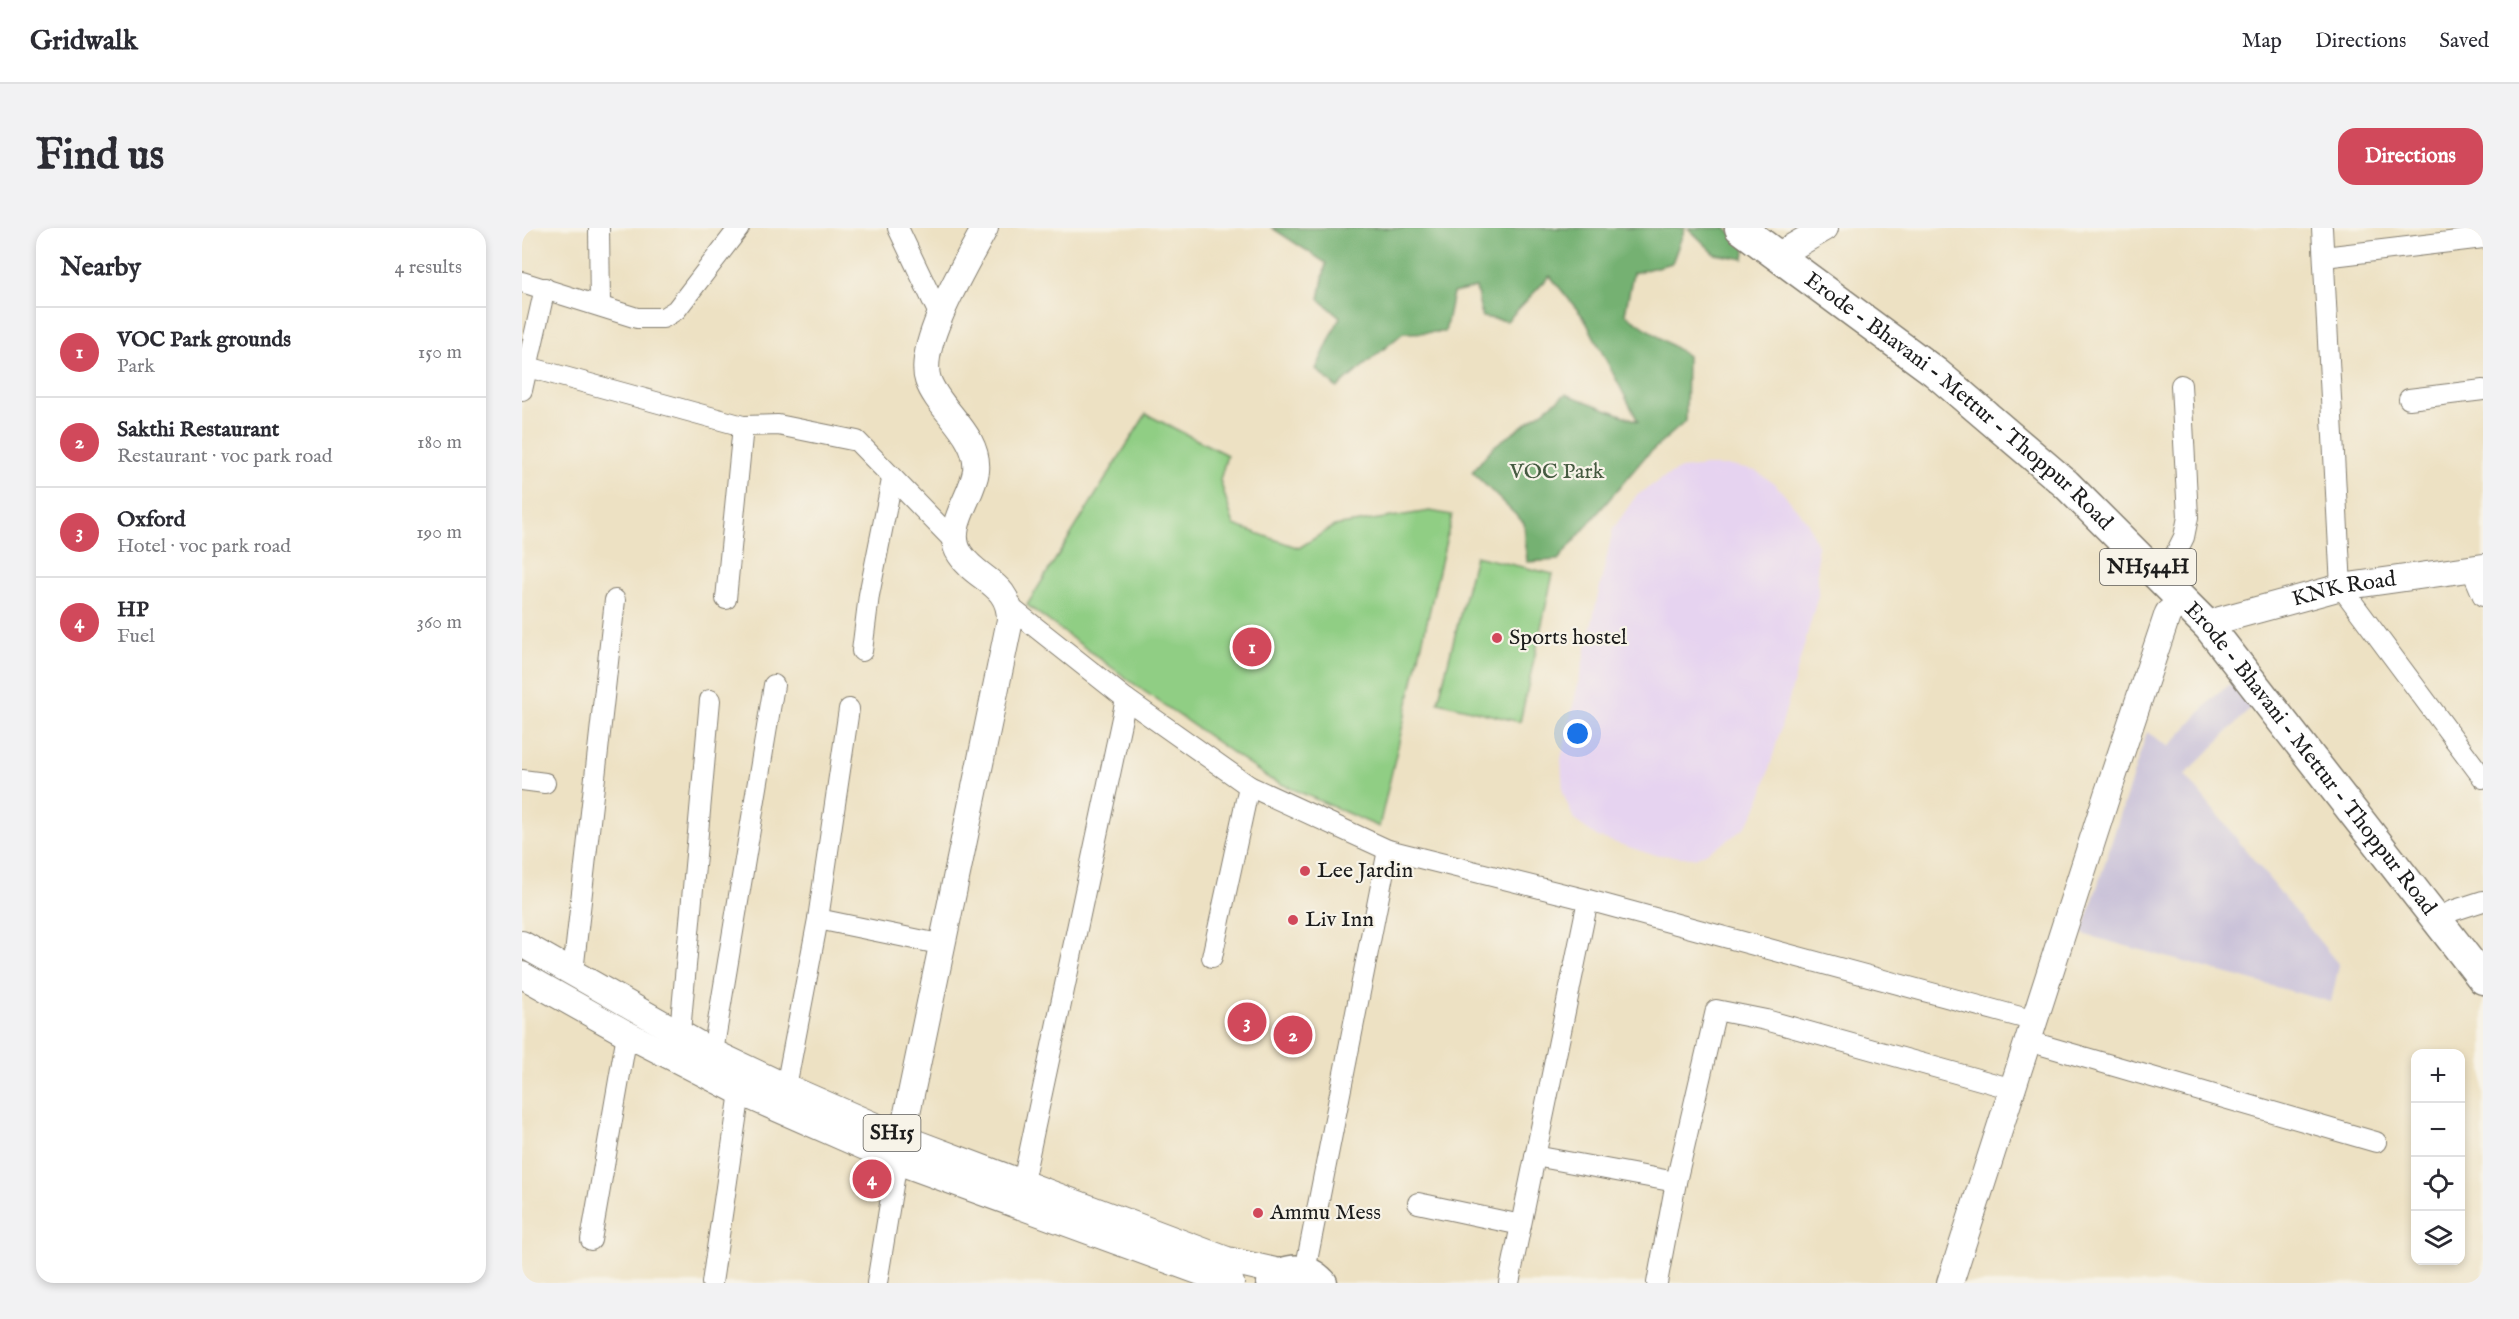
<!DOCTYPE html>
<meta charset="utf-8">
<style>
body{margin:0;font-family:"IM FELL English",serif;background:#f2f2f3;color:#2b2b33}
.controls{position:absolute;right:18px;bottom:18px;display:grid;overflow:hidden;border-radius:12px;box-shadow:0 3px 9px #0003}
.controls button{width:54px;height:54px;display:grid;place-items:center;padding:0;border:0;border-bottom:2px solid #e1e1e2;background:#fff;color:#2b2b33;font:30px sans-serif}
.you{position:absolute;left:1056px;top:506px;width:21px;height:21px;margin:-15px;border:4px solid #fff;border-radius:50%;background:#1a73e8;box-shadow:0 0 0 9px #1a73e833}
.badge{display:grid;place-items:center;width:39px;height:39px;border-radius:50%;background:#d1495b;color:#fff;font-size:20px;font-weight:700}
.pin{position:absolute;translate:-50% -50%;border:3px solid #fff;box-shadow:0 2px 6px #0006}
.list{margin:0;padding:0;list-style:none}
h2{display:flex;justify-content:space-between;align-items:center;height:78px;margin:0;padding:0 24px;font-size:26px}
h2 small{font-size:20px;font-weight:400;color:#7c7c81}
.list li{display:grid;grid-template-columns:39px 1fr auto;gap:18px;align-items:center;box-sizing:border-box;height:90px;padding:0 24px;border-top:2px solid #e1e1e2}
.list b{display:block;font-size:22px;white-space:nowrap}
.list p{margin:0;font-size:20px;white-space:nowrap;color:#7c7c81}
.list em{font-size:20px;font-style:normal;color:#7c7c81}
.icon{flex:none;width:33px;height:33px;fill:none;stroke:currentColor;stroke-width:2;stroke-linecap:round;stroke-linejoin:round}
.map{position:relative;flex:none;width:1961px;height:1055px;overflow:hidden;border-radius:18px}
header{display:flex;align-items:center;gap:36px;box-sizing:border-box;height:84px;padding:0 30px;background:#fff;border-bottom:2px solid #e1e1e2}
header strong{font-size:28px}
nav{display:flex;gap:33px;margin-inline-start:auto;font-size:21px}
.intro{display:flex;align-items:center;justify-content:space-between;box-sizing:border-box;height:144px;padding:0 36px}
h1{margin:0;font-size:42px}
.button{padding:15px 27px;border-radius:18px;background:#d1495b;color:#fff;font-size:21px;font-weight:700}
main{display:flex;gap:36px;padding:0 36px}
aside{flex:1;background:#fff;border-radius:18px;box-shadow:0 3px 9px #0003}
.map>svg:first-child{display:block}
.built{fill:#e6d3f0}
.industrial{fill:#c8c0d8}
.green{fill:#90ce84;stroke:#567550;stroke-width:1.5}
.forest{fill:#74b172;stroke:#486647;stroke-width:1.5}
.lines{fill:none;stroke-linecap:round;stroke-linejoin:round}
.minor-casing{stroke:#847e70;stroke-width:22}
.major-casing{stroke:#847e70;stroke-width:28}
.highway-casing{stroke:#847e70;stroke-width:33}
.minor{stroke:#fff;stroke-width:20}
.major{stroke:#fff;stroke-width:26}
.highway{stroke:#fff;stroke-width:30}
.poi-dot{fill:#d1495b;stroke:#f7f3e8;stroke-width:2}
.labels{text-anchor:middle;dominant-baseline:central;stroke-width:4.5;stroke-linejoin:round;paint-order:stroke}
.shield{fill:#f7f3e8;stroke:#5e5c59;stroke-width:1.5}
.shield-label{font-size:21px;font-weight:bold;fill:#1c1c1c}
.street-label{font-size:22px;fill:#1c1c1c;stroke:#f7f3e8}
.park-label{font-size:22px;fill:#455a40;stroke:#f7f3e8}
.poi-label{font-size:22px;fill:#1c1c1c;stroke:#f7f3e8;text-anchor:start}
</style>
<header>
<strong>Gridwalk</strong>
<nav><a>Map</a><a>Directions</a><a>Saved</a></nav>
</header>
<div class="intro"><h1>Find us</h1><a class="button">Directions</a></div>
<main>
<aside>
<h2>Nearby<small>4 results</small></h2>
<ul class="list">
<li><span class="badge">1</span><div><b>VOC Park grounds</b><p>Park</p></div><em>150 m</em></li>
<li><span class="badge">2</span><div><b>Sakthi Restaurant</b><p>Restaurant · voc park road</p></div><em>180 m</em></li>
<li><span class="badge">3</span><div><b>Oxford</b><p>Hotel · voc park road</p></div><em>190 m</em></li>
<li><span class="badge">4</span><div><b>HP</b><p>Fuel</p></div><em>360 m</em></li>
</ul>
</aside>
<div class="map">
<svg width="1961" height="1055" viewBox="0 0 1961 1055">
<rect width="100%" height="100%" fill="#f7f3e8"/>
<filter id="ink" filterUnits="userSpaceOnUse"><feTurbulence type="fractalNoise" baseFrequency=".0167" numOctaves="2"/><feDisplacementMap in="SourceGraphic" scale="12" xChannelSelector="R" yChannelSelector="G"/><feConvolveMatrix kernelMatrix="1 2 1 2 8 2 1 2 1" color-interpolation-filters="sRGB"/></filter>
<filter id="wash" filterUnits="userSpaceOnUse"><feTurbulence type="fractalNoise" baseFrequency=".008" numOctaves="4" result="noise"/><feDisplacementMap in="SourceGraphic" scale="24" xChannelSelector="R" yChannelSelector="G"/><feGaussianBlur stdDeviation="1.35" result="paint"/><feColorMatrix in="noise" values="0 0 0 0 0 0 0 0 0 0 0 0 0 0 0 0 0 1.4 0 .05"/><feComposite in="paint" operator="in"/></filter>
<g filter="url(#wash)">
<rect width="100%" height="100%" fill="#ede1c3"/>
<polygon class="built" points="1183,238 1209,238 1234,243 1253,256 1268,273 1286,295 1295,318 1296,368 1241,563 1232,586 1221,601 1199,617 1173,630 1128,626 1076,609 1052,592 1041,565 1039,531 1091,301 1114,268 1141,250 1159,241"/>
<polygon class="industrial" points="1712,453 1732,477 1663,547 1817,737 1809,774 1560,706 1625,504 1647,519 1693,468"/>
<g class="green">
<polygon points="624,186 705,227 698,252 712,297 777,320 812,298 908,283 930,287 857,599 748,551 619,461 505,377"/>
<polygon points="953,328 1031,346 998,494 916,474"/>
</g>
<g class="forest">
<polygon points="750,0 1163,0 1150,35 1111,45 1103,86 1165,128 1164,193 1123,229 1036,332 1005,334 1002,295 950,244 971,219 1044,166 1116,193 1062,90 1028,48 985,93 960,89 954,60 931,65 923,104 881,105 815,160 794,141 818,89 797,71 804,35"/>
<polygon points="1166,0 1203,0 1224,15 1222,31 1193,26"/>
</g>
</g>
<g filter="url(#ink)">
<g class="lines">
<g class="minor-casing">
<g id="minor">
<polyline points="77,0 78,77"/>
<polyline points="376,0 418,88"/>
<polyline points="1800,0 1819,359 1961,550"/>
<polyline points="1802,29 1961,10"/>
<polyline points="0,54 115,90 141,90 154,82 217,0"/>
<polyline points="6,139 221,198 256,197 335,213 434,315"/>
<polyline points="0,162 23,60"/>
<polyline points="1887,171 1961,162"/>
<polyline points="1647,339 1662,309 1666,289 1659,157"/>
<polyline points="1949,340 1961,368"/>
<polyline points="204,371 221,198"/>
<polyline points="488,379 604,471 501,954"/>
<polyline points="340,423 347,367 370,252"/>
<polyline points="604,471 727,558 866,622 1066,672 1513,793"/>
<polyline points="0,552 23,555"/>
<polyline points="296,691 422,717"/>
<polyline points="1916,691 1930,683 1961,673"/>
<polyline points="690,729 727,558"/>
<polyline points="51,744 93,372"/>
<polyline points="158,804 188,472"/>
<polyline points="1506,813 1854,914"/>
<polyline points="189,836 252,457"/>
<polyline points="264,859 296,691 327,481"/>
<polyline points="1013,928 1154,954"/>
<polyline points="896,975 999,997"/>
<polyline points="69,1012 105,806"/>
<polyline points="783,1043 866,622"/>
<polyline points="190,1055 218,864"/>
<polyline points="355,1055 375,933"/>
<polyline points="987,1055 1066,672"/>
<polyline points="1135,1055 1154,954 1194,782 1244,792 1491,861"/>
</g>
</g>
<g class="major-casing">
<g id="major">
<polyline points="1255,28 1303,0"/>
<path id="s1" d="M 1687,399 L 1698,392 L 1819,359 L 1961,339"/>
<polyline points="0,716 192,825 264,859 378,909 705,1032 762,1045"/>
<polyline points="0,747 105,806 218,864 375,933 709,1055"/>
<path d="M 375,933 L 488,392 C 488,354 455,353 438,326 C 421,301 451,268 454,243 C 458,207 416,182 406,152 C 394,117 446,32 463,0"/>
<polyline points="1428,1055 1585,567 1646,385 1660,374"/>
</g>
</g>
<g class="highway-casing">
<g id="highway">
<path id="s2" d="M 1218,0 L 1413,144 L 1544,256 L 1687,399 L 1961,751"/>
<path d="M 750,1055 C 764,1038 786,1039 800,1055"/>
</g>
</g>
<use href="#minor" class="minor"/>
<use href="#major" class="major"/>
<use href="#highway" class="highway"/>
</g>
</g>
<g class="poi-dot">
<circle cx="975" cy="410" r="6"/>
<circle cx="783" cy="643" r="6"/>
<circle cx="771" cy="692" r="6"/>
<circle cx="736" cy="985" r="6"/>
</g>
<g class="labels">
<g class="shield">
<rect x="1578" y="321" width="96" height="36" rx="4.5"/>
<rect x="341.5" y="887" width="57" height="36" rx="4.5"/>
</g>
<g class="shield-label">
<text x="1626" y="339">NH544H</text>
<text x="370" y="905">SH15</text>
</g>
<g class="street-label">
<text stroke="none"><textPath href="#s2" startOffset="279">Erode - Bhavani - Mettur - Thoppur Road</textPath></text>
<text stroke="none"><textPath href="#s1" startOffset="141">KNK Road</textPath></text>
<text stroke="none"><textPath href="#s2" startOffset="783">Erode - Bhavani - Mettur - Thoppur Road</textPath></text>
</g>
<g class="park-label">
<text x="1035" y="244">VOC Park</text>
</g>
<g class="poi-label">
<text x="987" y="410">Sports hostel</text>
<text x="795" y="643">Lee Jardin</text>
<text x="783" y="692">Liv Inn</text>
<text x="748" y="985">Ammu Mess</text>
</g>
</g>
</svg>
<div class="controls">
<button>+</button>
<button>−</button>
<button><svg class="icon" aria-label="locate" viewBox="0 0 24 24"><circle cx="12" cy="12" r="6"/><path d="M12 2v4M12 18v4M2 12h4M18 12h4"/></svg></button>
<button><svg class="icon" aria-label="layers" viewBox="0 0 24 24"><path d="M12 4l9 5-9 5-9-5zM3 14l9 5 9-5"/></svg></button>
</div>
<div class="you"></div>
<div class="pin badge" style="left:730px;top:419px">1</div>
<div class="pin badge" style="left:771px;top:807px">2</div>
<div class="pin badge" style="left:725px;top:794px">3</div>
<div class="pin badge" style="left:350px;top:951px">4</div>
</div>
</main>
